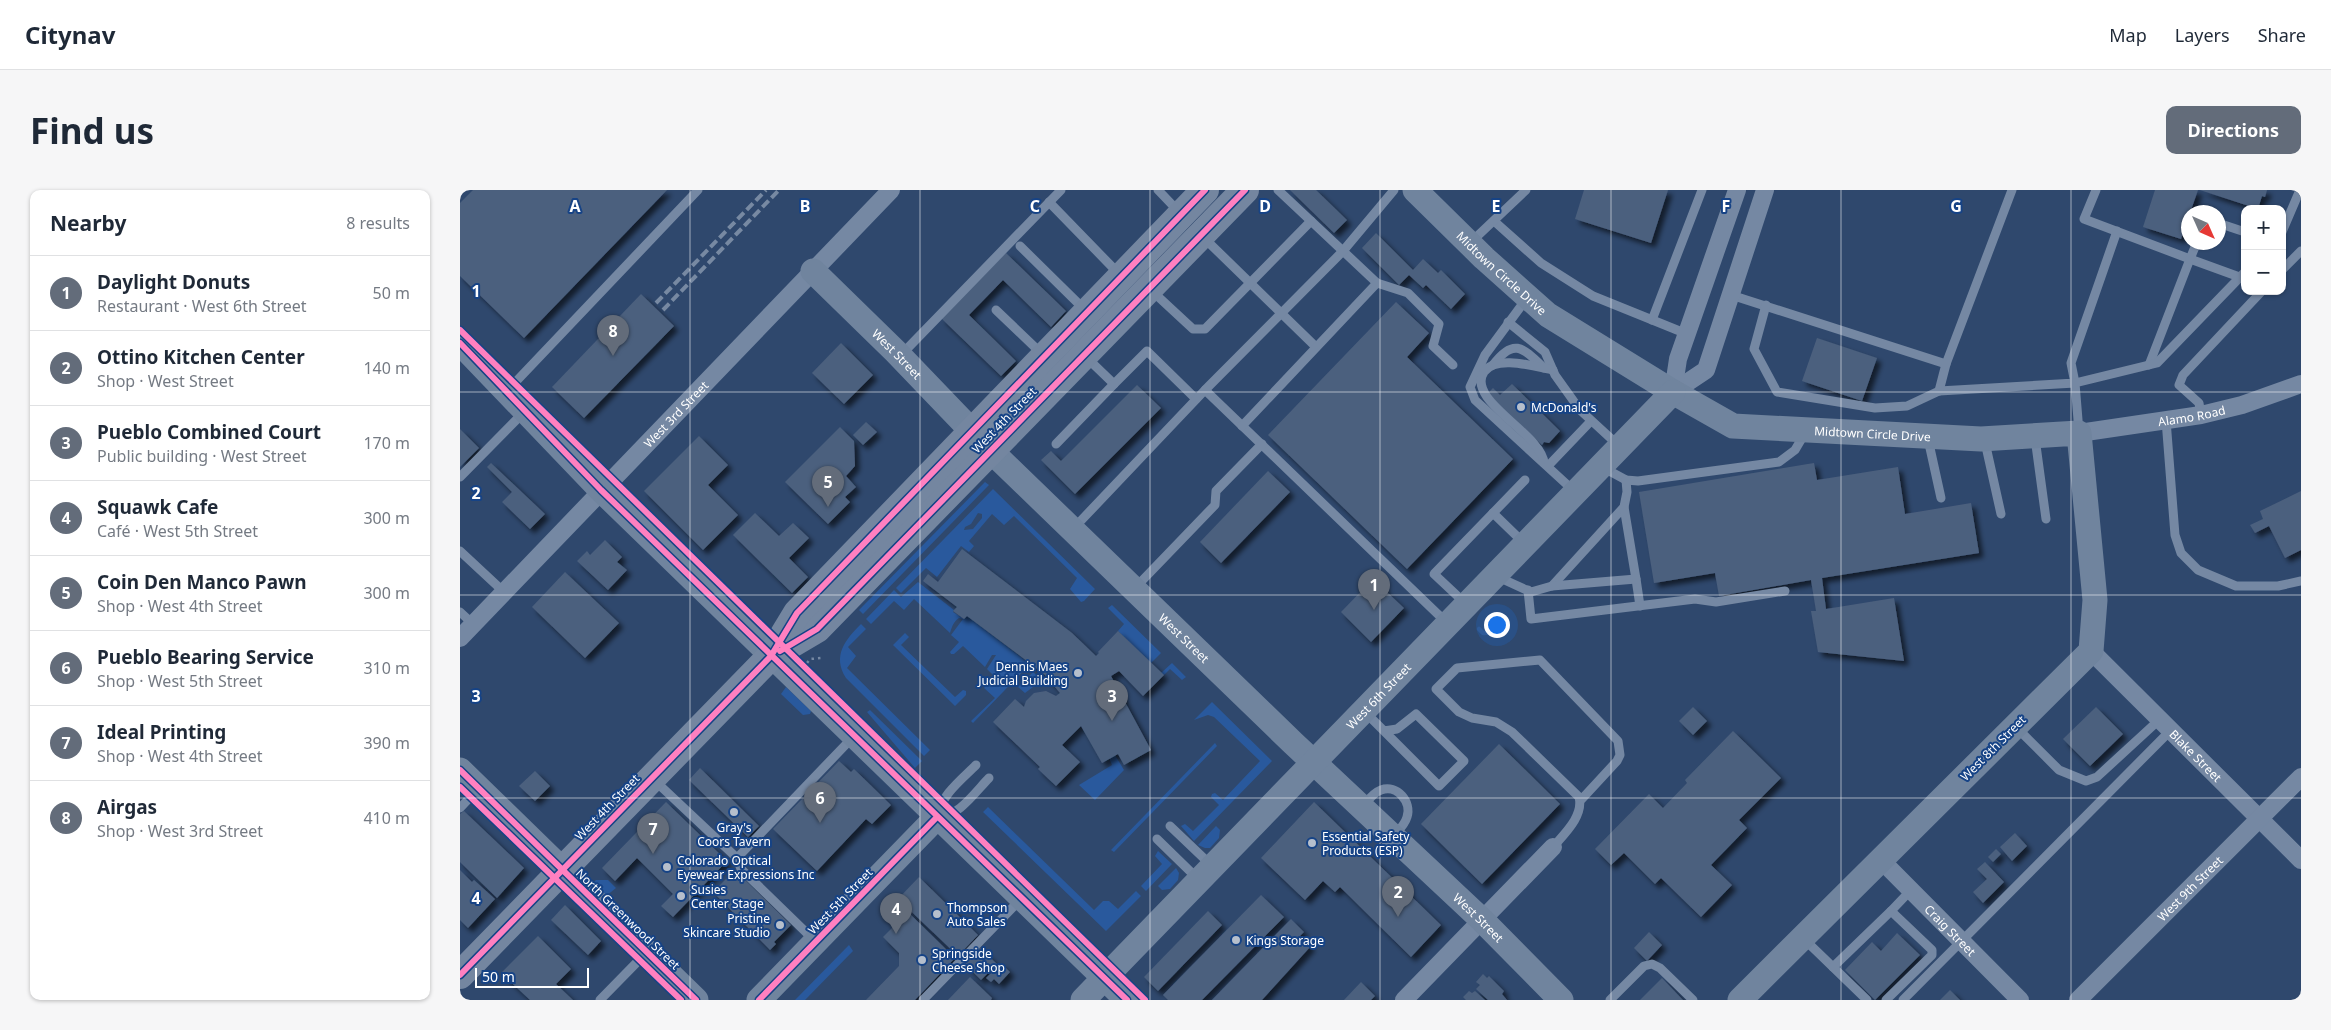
<!DOCTYPE html>
<meta charset="utf-8">
<style>
body{margin:0;font-family:"Noto Sans",sans-serif;background:#f6f6f7;color:#1f2937}
.controls{position:absolute;right:15px;top:15px;display:grid;overflow:hidden;border-radius:10px;box-shadow:0 1px 4px #0004}
.controls button{width:45px;height:45px;display:grid;place-items:center;padding:0;border:0;border-bottom:1px solid #e0e1e3;background:#fff;color:#1f2937;font:25px sans-serif}
.compass{position:absolute;left:1721px;top:15px;width:45px;height:45px;border-radius:50%;background:#fff;box-shadow:0 1px 4px #0004;rotate:135deg}
.scale{position:absolute;left:15px;bottom:12px;width:114px;box-sizing:border-box;padding-left:5px;border:2px solid #fff;border-top:0;font-size:14px;line-height:18px;white-space:nowrap;color:#fff;-webkit-text-stroke:4px #164386;paint-order:stroke}
.you{position:absolute;left:1036px;top:434px;width:18px;height:18px;margin:-12px;border:4px solid #fff;border-radius:50%;background:#1a73e8;box-shadow:0 0 0 8px #1a73e833}
.badge{display:grid;place-items:center;width:32px;height:32px;border-radius:50%;background:#636c7a;color:#fff;font-size:16px;font-weight:700}
.pin{position:absolute;translate:-50% -41px;filter:drop-shadow(0 1px 2px #0008)}
.pin::after{content:'';position:absolute;top:26px;width:18px;height:15px;background:inherit;clip-path:polygon(0 0,100% 0,50% 100%)}
.list{margin:0;padding:0;list-style:none}
h2{display:flex;justify-content:space-between;align-items:center;height:65px;margin:0;padding:0 20px;font-size:21px}
h2 small{font-size:16px;font-weight:400;color:#747a83}
.list li{display:grid;grid-template-columns:32px 1fr auto;gap:15px;align-items:center;box-sizing:border-box;height:75px;padding:0 20px;border-top:1px solid #e0e1e3}
.list b{display:block;font-size:19px;white-space:nowrap}
.list p{margin:0;font-size:16px;white-space:nowrap;color:#747a83}
.list em{font-size:16px;font-style:normal;color:#747a83}
.map{position:relative;flex:none;width:1841px;height:810px;overflow:hidden;border-radius:10px}
header{display:flex;align-items:center;gap:30px;box-sizing:border-box;height:70px;padding:0 25px;background:#fff;border-bottom:1px solid #e0e1e3}
header strong{font-size:24px}
nav{display:flex;gap:28px;margin-inline-start:auto;font-size:18px}
.intro{display:flex;align-items:center;justify-content:space-between;box-sizing:border-box;height:120px;padding:0 30px}
h1{margin:0;font-size:35px}
.button{padding:12px 22px;border-radius:10px;background:#636c7a;color:#fff;font-size:18px;font-weight:700}
main{display:flex;gap:30px;padding:0 30px}
aside{flex:1;background:#fff;border-radius:10px;box-shadow:0 1px 4px #0004}
.map>svg:first-child{display:block}
.green{fill:#29599d;fill-rule:evenodd}
.lines{fill:none;stroke-linecap:round;stroke-linejoin:round}
.stream{stroke:#355686;stroke-width:4.5}
.building{fill:#4c607e;filter:url(#shadow)}
.path{stroke:#7588a3;stroke-width:2.5;stroke-dasharray:2.5 4;stroke-linecap:butt}
.lane{stroke:#7588a3;stroke-width:9}
.street{stroke:#7588a3;stroke-width:18}
.secondary{stroke:#70849e;stroke-width:25}
.primary{stroke:#7486a0;stroke-width:28}
.rail{stroke:#7789a2;stroke-width:4;stroke-dasharray:9 4;stroke-linecap:butt}
.cycleway-casing{stroke:#164386;stroke-width:9}
.cycleway{stroke:#ff80c0;stroke-width:6}
.grid{fill:none;stroke:#fff;stroke-width:1;stroke-opacity:0.55}
.poi-dot{fill:#b6bfcc;stroke:#164386;stroke-width:2}
.labels{text-anchor:middle;dominant-baseline:central;stroke-width:4;stroke-linejoin:round;paint-order:stroke}
.street-label{font-size:12px;fill:#fff;stroke:#164386}
.poi-label{font-size:12px;fill:#fff;stroke:#164386;text-anchor:start}
.grid-label{font-size:16px;text-anchor:middle;font-weight:bold;fill:#fff;stroke:#164386;stroke-width:4;stroke-linejoin:round;paint-order:stroke}
</style>
<header>
<strong>Citynav</strong>
<nav><a>Map</a><a>Layers</a><a>Share</a></nav>
</header>
<div class="intro"><h1>Find us</h1><a class="button">Directions</a></div>
<main>
<aside>
<h2>Nearby<small>8 results</small></h2>
<ul class="list">
<li><span class="badge">1</span><div><b>Daylight Donuts</b><p>Restaurant · West 6th Street</p></div><em>50 m</em></li>
<li><span class="badge">2</span><div><b>Ottino Kitchen Center</b><p>Shop · West Street</p></div><em>140 m</em></li>
<li><span class="badge">3</span><div><b>Pueblo Combined Court</b><p>Public building · West Street</p></div><em>170 m</em></li>
<li><span class="badge">4</span><div><b>Squawk Cafe</b><p>Café · West 5th Street</p></div><em>300 m</em></li>
<li><span class="badge">5</span><div><b>Coin Den Manco Pawn</b><p>Shop · West 4th Street</p></div><em>300 m</em></li>
<li><span class="badge">6</span><div><b>Pueblo Bearing Service</b><p>Shop · West 5th Street</p></div><em>310 m</em></li>
<li><span class="badge">7</span><div><b>Ideal Printing</b><p>Shop · West 4th Street</p></div><em>390 m</em></li>
<li><span class="badge">8</span><div><b>Airgas</b><p>Shop · West 3rd Street</p></div><em>410 m</em></li>
</ul>
</aside>
<div class="map">
<svg width="1841" height="810" viewBox="0 0 1841 810">
<defs>
<filter id="shadow"><feDropShadow dx="4.5" dy="4.5" stdDeviation="2.5" flood-color="#0009"/></filter>
</defs>
<rect width="100%" height="100%" fill="#2f486d"/>
<g class="green">
<polygon points="525,292 529,295 403,424 399,420"/>
<path d="M 533,299 L 635,399 L 624,411 L 621,412 L 610,399 L 617,388 L 554,326 L 544,335 L 532,324 L 509,351 L 514,356 L 509,362 L 501,356 L 477,387 L 466,378 L 441,403 L 436,398 ZM 518,323 L 522,324 L 522,328 L 513,339 L 504,340 L 505,337 L 511,334 Z"/>
<path d="M 458,392 L 494,420 L 493,422 L 504,429 L 507,426 L 570,474 L 513,533 L 511,531 L 535,508 L 524,498 L 534,486 L 527,479 L 536,465 L 532,465 L 525,477 L 503,456 L 494,464 L 491,464 L 490,462 L 499,452 L 491,445 L 503,429 L 499,428 C 493,432 492,437 490,443 L 454,409 L 444,420 L 434,411 L 411,434 L 406,429 L 434,400 L 441,407 Z"/>
<polygon points="652,415 701,463 691,473 658,441 664,434 648,418"/>
<path d="M 401,434 L 406,439 L 388,457 L 396,466 L 387,478 L 470,560 L 464,566 L 386,488 C 372,466 385,450 401,434 Z"/>
<polygon points="445,443 449,447 441,455 495,507 503,500 506,501 506,505 495,516 433,455"/>
<polygon points="712,473 726,487 722,490 710,479 704,485 701,483"/>
<polygon points="573,482 587,494 585,496 573,497 565,503 558,497"/>
<polygon points="326,497 351,521 350,524 343,525 321,504"/>
<polygon points="752,512 812,571 734,651 721,636 725,634 733,641 759,615 751,607 752,604 755,603 763,610 800,571 754,527 748,525 734,530"/>
<polygon points="410,520 462,571 455,578 407,522"/>
<polygon points="755,553 757,556 654,662 651,660"/>
<polygon points="655,565 664,580 635,610 619,595 652,575 649,568"/>
<polygon points="528,617 634,720 643,711 649,711 658,719 676,701 681,706 646,741 523,622"/>
<polygon points="756,636 760,640 759,648 750,658 745,658 738,655"/>
<polygon points="698,661 712,674 686,701 681,696 702,674 695,666"/>
<polygon points="716,678 719,683 718,690 710,699 702,700 698,696"/>
<polygon points="136,690 148,690 156,698 146,706 129,696"/>
<polygon points="389,755 393,761 345,810 335,810"/>
</g>
<g class="lines">
<polyline class="stream" points="1019,439 1023,443 1044,442"/>
</g>
<g class="building">
<polygon points="13,0 207,0 64,148 0,86 0,13"/>
<polygon points="830,0 856,0 887,30 874,43"/>
<polygon points="1124,0 1208,0 1191,53 1115,29"/>
<polygon points="1695,0 1738,0 1721,49 1683,37"/>
<polygon points="1740,0 1807,0 1805,7 1802,6 1798,19"/>
<polygon points="916,43 953,80 963,69 978,83 981,80 1005,104 991,119 966,95 963,98 949,85 939,95 902,58"/>
<polygon points="546,63 606,121 591,137 543,90 509,125 556,171 541,186 481,128"/>
<polygon points="181,104 214,136 124,228 92,197"/>
<polygon points="936,112 969,143 947,167 1053,269 947,379 808,245"/>
<polygon points="1357,148 1417,168 1402,211 1342,191"/>
<polygon points="381,153 413,185 384,214 352,183"/>
<polygon points="1052,194 1100,241 1089,253 1084,252 1082,255 1066,240 1065,242 1028,203 1033,198 1040,205"/>
<polygon points="677,195 701,218 615,304 581,270 591,261 601,271"/>
<polygon points="406,232 417,242 403,255 393,245"/>
<polygon points="380,237 394,251 395,276 386,286 396,297 385,307 390,312 368,334 325,292"/>
<polygon points="0,239 19,258 0,277"/>
<polygon points="239,246 268,275 248,295 278,325 243,360 184,301"/>
<polygon points="31,273 85,324 70,339 42,312 52,302 27,277"/>
<polygon points="1354,273 1357,290 1438,277 1445,324 1511,313 1519,363 1362,388 1366,419 1434,408 1444,471 1358,462 1351,421 1356,421 1351,390 1259,406 1255,383 1194,393 1179,302"/>
<polygon points="808,281 830,302 761,373 740,352"/>
<polygon points="1841,301 1841,360 1825,368 1809,336 1795,343 1790,335 1803,329 1800,321"/>
<polygon points="295,323 319,346 333,333 349,348 329,368 348,387 332,403 273,345"/>
<polygon points="145,350 162,367 157,372 167,380 148,400 117,371 127,361 130,365"/>
<polygon points="502,359 612,443 636,466 639,463 638,462 658,441 704,485 683,506 659,481 651,486 691,560 664,575 658,564 642,573 621,536 602,555 620,572 596,596 578,579 580,577 533,532 555,509 564,517 566,511 574,503 586,501 596,506 600,503 585,485 559,465 507,426 504,429 493,421 497,417 463,391 468,384 478,392"/>
<polygon points="105,382 159,433 125,468 72,417"/>
<polygon points="913,389 944,418 911,452 881,422"/>
<polygon points="1233,517 1247,531 1233,545 1219,531"/>
<polygon points="1636,517 1663,544 1630,576 1603,549"/>
<polygon points="1273,541 1321,588 1279,630 1287,638 1251,675 1272,695 1241,727 1201,688 1195,694 1164,663 1151,675 1135,659 1189,604 1203,618 1227,593 1225,590"/>
<polygon points="1039,554 1100,614 1022,694 961,634"/>
<polygon points="379,571 391,582 394,579 431,615 412,634 406,629 357,681 313,639"/>
<polygon points="240,578 299,636 288,647 229,590"/>
<polygon points="75,581 90,596 75,611 59,596"/>
<polygon points="206,612 267,671 213,727 201,716 213,704 177,668 155,691 142,678"/>
<polygon points="854,612 981,735 951,767 880,697 875,702 863,691 845,710 801,668"/>
<polygon points="4,621 64,678 37,708 0,672 0,624"/>
<polygon points="1555,643 1567,656 1552,671 1540,657"/>
<polygon points="1536,659 1541,664 1533,672 1528,667"/>
<polygon points="1525,672 1544,692 1523,713 1513,702 1527,689 1517,679"/>
<polygon points="0,680 12,692 14,690 35,709 8,738 0,730"/>
<polygon points="275,680 331,735 314,752 316,754 310,760 253,702"/>
<polygon points="459,687 518,745 498,766 438,709"/>
<polygon points="801,705 824,727 742,810 708,810 703,805"/>
<polygon points="105,715 141,751 128,765 91,730"/>
<polygon points="748,721 762,735 698,801 684,787"/>
<polygon points="448,722 495,768 455,810 406,810 439,776 439,763 423,747"/>
<polygon points="831,729 844,742 840,746 851,756 802,810 752,810"/>
<polygon points="1189,742 1202,755 1187,771 1174,758"/>
<polygon points="1437,743 1460,765 1415,810 1385,780 1412,752 1421,761"/>
<polygon points="78,746 111,779 96,794 113,810 70,810 41,783"/>
<polygon points="520,758 537,774 521,790 505,774"/>
<polygon points="541,773 550,782 539,794 534,789 531,792 526,788"/>
<polygon points="1023,784 1027,788 1029,786 1044,801 1042,804 1047,810 1028,810 1016,799 1020,795 1016,792"/>
<polygon points="510,787 532,808 531,810 488,810"/>
<polygon points="1202,788 1223,810 1180,810"/>
<polygon points="901,792 915,806 911,810 884,810"/>
<polygon points="1490,800 1500,810 1480,810"/>
<polygon points="1009,801 1012,803 1015,801 1025,810 1006,810 1003,807"/>
</g>
<g class="lines">
<polyline class="path" points="347,473 350,469 361,468"/>
<g class="lane">
<polyline points="698,0 720,23"/>
<polyline points="818,0 851,31"/>
<polyline points="1636,0 1624,29 1730,69 1689,175"/>
<polyline points="589,12 660,85"/>
<polyline points="1034,31 1081,73 1133,106 1227,144"/>
<polyline points="1758,33 1785,42"/>
<polyline points="1822,42 1840,0"/>
<polyline points="744,48 856,157"/>
<polyline points="1737,52 1730,69 1785,89"/>
<polyline points="1010,53 1066,0"/>
<polyline points="560,56 626,121"/>
<polyline points="1822,80 1841,61"/>
<polyline points="692,101 733,139 745,139 851,31 917,93 948,103 979,134 973,156 993,175"/>
<polyline points="1271,105 1486,174"/>
<polyline points="1067,108 1025,165 1010,197 1015,210 1114,301"/>
<polyline points="1306,115 1294,159 1317,202 1415,218 1447,216 1479,201 1615,193 1611,173 1657,41"/>
<polyline points="536,120 582,164"/>
<polyline points="1192,130 1242,0"/>
<polyline points="1048,132 1085,162 1095,185 1120,220 1158,255"/>
<polyline points="440,166 601,0"/>
<polyline points="626,167 654,194 687,161 736,209"/>
<path d="M 1033,175 C 1054,147 1063,158 1084,178"/>
<polyline points="745,200 987,433"/>
<polyline points="47,201 238,0"/>
<polyline points="1479,201 1486,174 1552,0"/>
<polyline points="1741,225 1739,213 1719,195 1723,185 1802,101"/>
<polyline points="1706,230 1715,345 1721,363 1738,380 1776,396 1818,396 1841,391"/>
<polyline points="782,236 917,93"/>
<polyline points="1619,242 1615,193 1697,173 1785,82"/>
<polyline points="1575,248 1586,329"/>
<polyline points="1468,249 1481,308"/>
<polyline points="1525,252 1541,324"/>
<polyline points="596,254 654,194"/>
<path d="M 1084,273 C 1082,244 1005,210 1024,182 C 1036,164 1076,177 1093,180"/>
<polyline points="1088,276 1131,231"/>
<polyline points="1142,277 1166,290 1178,291 1319,272 1335,260 1345,243"/>
<polyline points="0,287 65,221"/>
<polyline points="1033,323 1065,354"/>
<polyline points="613,339 745,200 883,61 934,0"/>
<polyline points="0,361 44,402"/>
<polyline points="1038,387 1071,402 1092,396 1164,317 1167,302 1166,290"/>
<polyline points="1176,389 1180,416"/>
<polyline points="1092,396 1176,389 1164,317"/>
<polyline points="675,398 755,315 756,301 802,254"/>
<polyline points="1068,400 1071,429 1235,409 1256,412 1325,401"/>
<polyline points="1006,414 974,384 1065,290"/>
<polyline points="0,422 13,434"/>
<polyline points="905,522 979,596 1004,571 956,524 937,539 924,541"/>
<polyline points="1556,537 1599,580 1626,591 1637,587 1699,530"/>
<path d="M 516,575 C 501,590 481,605 477,627 C 498,628 516,601 529,588"/>
<polyline points="193,589 277,668 394,546"/>
<path d="M 903,616 C 908,610 913,603 921,600 C 937,594 952,612 947,627 C 945,635 938,641 933,646"/>
<polyline points="0,618 17,600"/>
<polyline points="710,636 752,676"/>
<polyline points="697,649 738,689"/>
<path d="M 1094,658 L 1093,657 C 1104,644 1124,626 1119,607 L 1052,542 L 1036,532 L 1012,528 L 999,522 L 976,499 L 997,478 L 1080,470 L 1158,551 L 1160,565 L 1157,571 L 1120,611"/>
<polyline points="277,668 281,679 355,751"/>
<polyline points="1431,721 1451,700"/>
<polyline points="1344,749 1407,810"/>
<polyline points="1373,777 1431,721 1472,760 1472,765 1426,810"/>
<polyline points="140,810 186,763"/>
<polyline points="463,810 560,710"/>
<polyline points="1150,810 1184,776 1192,774 1200,778 1233,810"/>
<polyline points="1443,810 1710,541"/>
</g>
<g class="street">
<polyline points="1213,202 1246,180 1305,0"/>
<polyline points="1213,202 1218,169 1277,0"/>
<path id="s1" d="M 1619,243 L 1741,225 L 1782,215 L 1841,194"/>
<path id="s2" d="M 0,448 L 431,0"/>
<path id="s3" d="M 1631,461 L 1841,670"/>
<path id="s4" d="M 1420,669 L 1560,810"/>
<polyline points="944,810 1093,657"/>
<path id="s5" d="M 1618,810 L 1841,587"/>
</g>
<g class="secondary">
<path id="s6" d="M 955,0 L 1024,68 L 1088,125 L 1213,202 L 1273,236 L 1521,249 L 1619,243 L 1635,410 L 1631,461 L 1280,810"/>
<path id="s7" d="M 353,81 L 436,162 L 531,261 L 833,553 L 1022,730 L 1101,810"/>
<polyline points="0,153 141,300 667,810"/>
<polyline points="0,580 236,810"/>
<polyline points="299,810 477,627"/>
<path id="s8" d="M 623,810 L 1213,202"/>
</g>
<g class="primary">
<polyline points="313,465 357,439 785,0"/>
<polyline points="0,785 311,466 337,423 745,0"/>
</g>
<g class="rail">
<polyline points="196,113 306,0"/>
<polyline points="203,120 319,0"/>
</g>
<g class="cycleway-casing">
<g id="cycleway">
<polyline points="0,140 685,810"/>
<polyline points="0,153 141,300 667,810"/>
<polyline points="320,461 357,439 785,0"/>
<polyline points="0,580 236,810"/>
<polyline points="0,597 221,810"/>
<polyline points="0,785 311,466 337,423 745,0"/>
<polyline points="299,810 477,627"/>
</g>
</g>
<use href="#cycleway" class="cycleway"/>
</g>
<path class="grid" d="M 230,0 L 230,810M 460,0 L 460,810M 690,0 L 690,810M 920,0 L 920,810M 1151,0 L 1151,810M 1381,0 L 1381,810M 1611,0 L 1611,810M 0,202 L 1841,202M 0,405 L 1841,405M 0,608 L 1841,608"/>
<g class="poi-dot">
<circle cx="1061" cy="217" r="5"/>
<circle cx="618" cy="483" r="5"/>
<circle cx="274" cy="622" r="5"/>
<circle cx="852" cy="653" r="5"/>
<circle cx="207" cy="677" r="5"/>
<circle cx="221" cy="706" r="5"/>
<circle cx="477" cy="724" r="5"/>
<circle cx="320" cy="735" r="5"/>
<circle cx="776" cy="750" r="5"/>
<circle cx="462" cy="770" r="5"/>
</g>
<g class="labels">
<g class="street-label">
<text stroke="none"><textPath href="#s6" startOffset="120">Midtown Circle Drive</textPath></text>
<text stroke="none"><textPath href="#s7" startOffset="118">West Street</textPath></text>
<text stroke="none"><textPath href="#s2" startOffset="311">West 3rd Street</textPath></text>
<text stroke="none"><textPath href="#s1" startOffset="114">Alamo Road</textPath></text>
<text transform="translate(544 230) rotate(-46)">West 4th Street</text>
<text stroke="none"><textPath href="#s6" startOffset="538">Midtown Circle Drive</textPath></text>
<text stroke="none"><textPath href="#s7" startOffset="522">West Street</textPath></text>
<text stroke="none"><textPath href="#s8" startOffset="424">West 6th Street</textPath></text>
<text transform="translate(1533 558) rotate(-45)">West 8th Street</text>
<text stroke="none"><textPath href="#s3" startOffset="148">Blake Street</textPath></text>
<text transform="translate(147 617) rotate(-46)">West 4th Street</text>
<text stroke="none"><textPath href="#s5" startOffset="158">West 9th Street</textPath></text>
<text transform="translate(380 711) rotate(-46)">West 5th Street</text>
<text stroke="none"><textPath href="#s7" startOffset="928">West Street</textPath></text>
<text transform="translate(168 729) rotate(44)">North Greenwood Street</text>
<text stroke="none"><textPath href="#s4" startOffset="100">Craig Street</textPath></text>
</g>
<g class="poi-label">
<text x="1071" y="217">McDonald's</text>
<text x="608" y="476" text-anchor="end">Dennis Maes<tspan x="608" dy="14">Judicial Building</tspan></text>
<text x="274" y="637" text-anchor="middle">Gray's<tspan x="274" dy="14">Coors Tavern</tspan></text>
<text x="862" y="646">Essential Safety<tspan x="862" dy="14">Products (ESP)</tspan></text>
<text x="217" y="670">Colorado Optical<tspan x="217" dy="14">Eyewear Expressions Inc</tspan></text>
<text x="231" y="699">Susies<tspan x="231" dy="14">Center Stage</tspan></text>
<text x="487" y="717">Thompson<tspan x="487" dy="14">Auto Sales</tspan></text>
<text x="310" y="728" text-anchor="end">Pristine<tspan x="310" dy="14">Skincare Studio</tspan></text>
<text x="786" y="750">Kings Storage</text>
<text x="472" y="763">Springside<tspan x="472" dy="14">Cheese Shop</tspan></text>
</g>
</g>
<g class="grid-label">
<text x="115" y="22">A</text>
<text x="345" y="22">B</text>
<text x="575" y="22">C</text>
<text x="805" y="22">D</text>
<text x="1036" y="22">E</text>
<text x="1266" y="22">F</text>
<text x="1496" y="22">G</text>
<text x="16" y="107">1</text>
<text x="16" y="309">2</text>
<text x="16" y="512">3</text>
<text x="16" y="714">4</text>
</g>
</svg>
<div class="controls">
<button>+</button>
<button>−</button>
</div>
<svg class="compass" viewBox="-18 -18 36 36"><path d="M0-13l5 13h-10z" fill="#e53935"/><path d="M0 13l5-13h-10z" fill="#747a83"/></svg>
<div class="scale">50 m</div>
<div class="you"></div>
<div class="pin badge" style="left:914px;top:420px">1</div>
<div class="pin badge" style="left:938px;top:727px">2</div>
<div class="pin badge" style="left:652px;top:531px">3</div>
<div class="pin badge" style="left:436px;top:744px">4</div>
<div class="pin badge" style="left:368px;top:317px">5</div>
<div class="pin badge" style="left:360px;top:633px">6</div>
<div class="pin badge" style="left:193px;top:664px">7</div>
<div class="pin badge" style="left:153px;top:166px">8</div>
</div>
</main>
